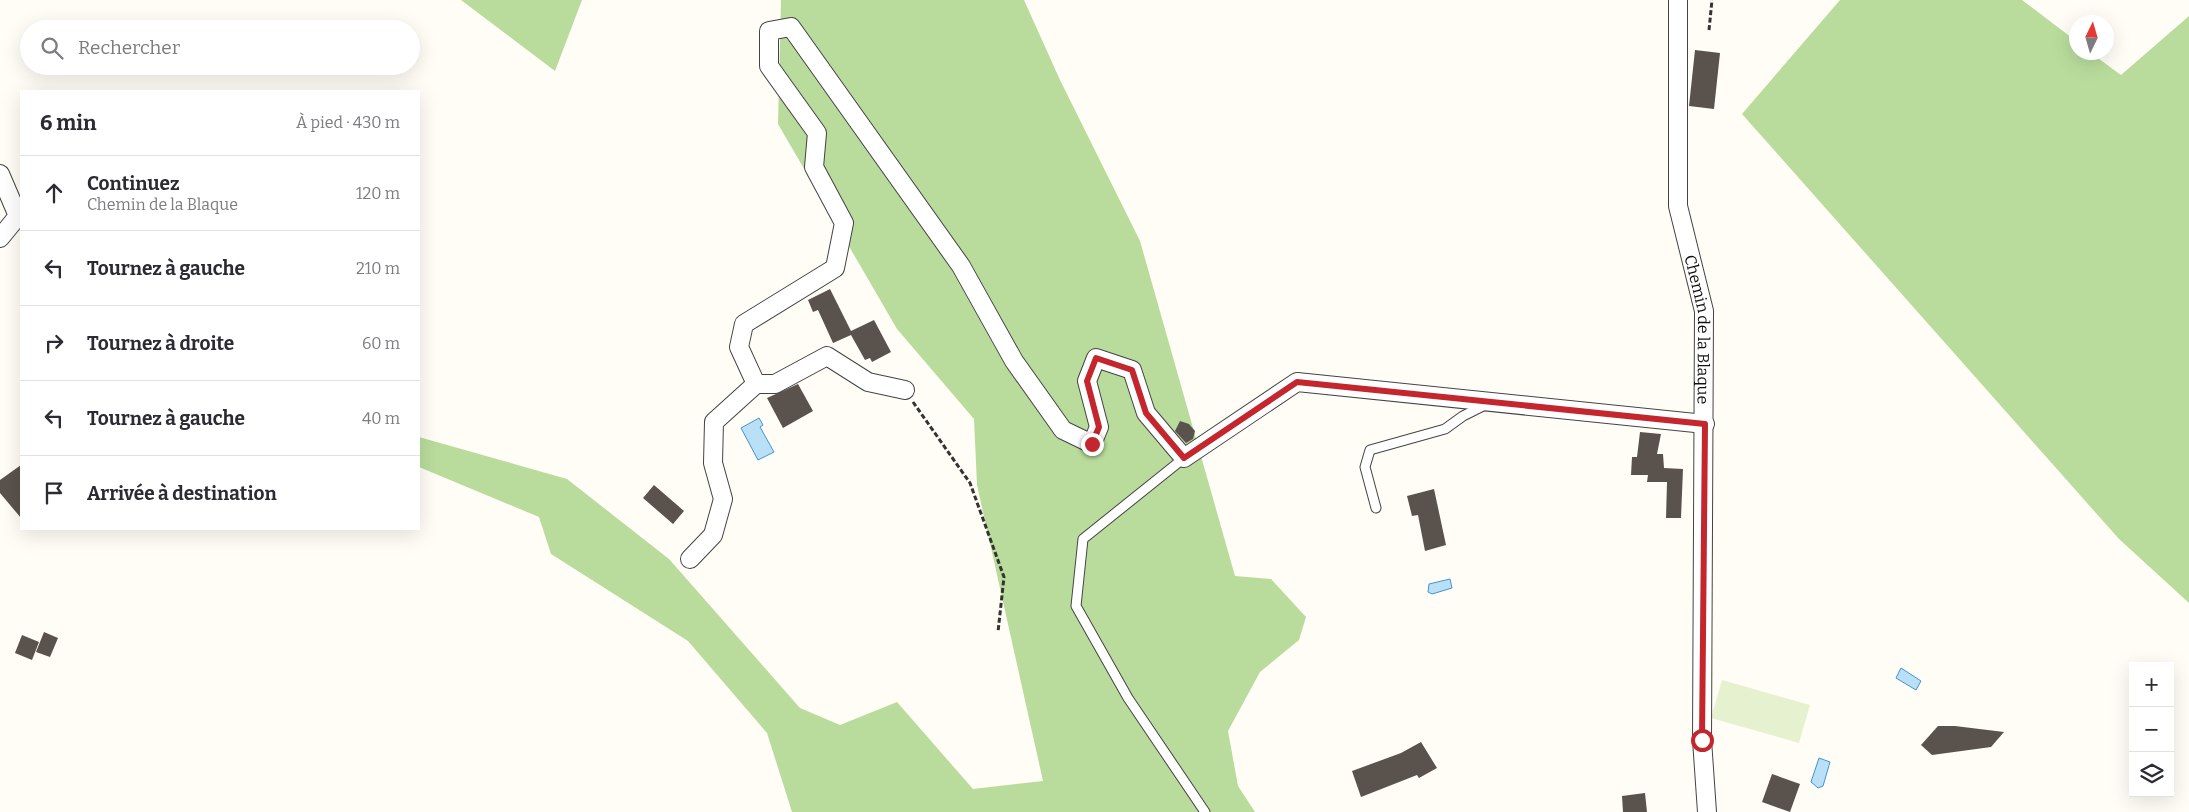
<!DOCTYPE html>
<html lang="fr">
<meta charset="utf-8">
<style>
body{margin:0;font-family:Bitter,serif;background:#f2f2f3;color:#2b2b33}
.controls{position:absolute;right:15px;bottom:15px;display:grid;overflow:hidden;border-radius:0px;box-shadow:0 5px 20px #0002}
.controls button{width:45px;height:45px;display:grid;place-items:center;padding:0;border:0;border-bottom:1px solid #e1e1e2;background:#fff;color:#2b2b33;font:25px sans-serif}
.compass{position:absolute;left:2069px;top:15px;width:45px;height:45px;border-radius:50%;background:#fff;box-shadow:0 5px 20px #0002;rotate:5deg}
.stop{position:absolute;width:15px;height:15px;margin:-11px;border:4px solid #c4262e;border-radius:50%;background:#fff}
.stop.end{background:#c4262e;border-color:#fff;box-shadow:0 1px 5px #0008}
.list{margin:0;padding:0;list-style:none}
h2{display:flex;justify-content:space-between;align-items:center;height:65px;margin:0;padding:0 20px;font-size:21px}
h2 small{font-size:16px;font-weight:400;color:#7c7c81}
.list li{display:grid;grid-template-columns:32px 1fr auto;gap:15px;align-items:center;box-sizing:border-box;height:75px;padding:0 20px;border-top:1px solid #e1e1e2}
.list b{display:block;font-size:19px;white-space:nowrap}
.list p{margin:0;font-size:16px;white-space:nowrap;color:#7c7c81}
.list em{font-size:16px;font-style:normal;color:#7c7c81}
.icon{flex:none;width:28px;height:28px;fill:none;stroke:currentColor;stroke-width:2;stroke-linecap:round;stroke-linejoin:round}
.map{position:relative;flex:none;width:2189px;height:812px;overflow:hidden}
.search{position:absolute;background:#fff;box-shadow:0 5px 20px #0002;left:20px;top:20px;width:400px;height:55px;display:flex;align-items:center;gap:12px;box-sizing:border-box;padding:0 18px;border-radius:28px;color:#7c7c81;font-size:19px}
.panel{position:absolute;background:#fff;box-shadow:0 5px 20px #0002;left:20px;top:90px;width:400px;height:440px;border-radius:0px}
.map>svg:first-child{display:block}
.forest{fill:#b9dc9c}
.pitch{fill:#e6f2cf}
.water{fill:#b9e0f7;stroke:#3f96cf}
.building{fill:#5a524d}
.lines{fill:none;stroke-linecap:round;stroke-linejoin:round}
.lane-casing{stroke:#444;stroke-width:11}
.street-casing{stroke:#444;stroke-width:20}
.path{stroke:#333;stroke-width:3;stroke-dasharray:5 2.5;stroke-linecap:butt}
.lane{stroke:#fff;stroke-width:9}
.street{stroke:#fff;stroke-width:18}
.route{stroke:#c4262e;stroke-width:6}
.labels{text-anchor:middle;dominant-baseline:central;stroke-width:5;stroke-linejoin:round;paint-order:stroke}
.street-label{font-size:16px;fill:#111;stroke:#fff}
</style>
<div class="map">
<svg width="2189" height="812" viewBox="0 0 2189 812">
<rect width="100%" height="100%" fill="#fffdf5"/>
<g class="forest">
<polygon points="461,0 582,0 555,71"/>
<polygon points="781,0 1024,0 1060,80 1140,241 1235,576 1271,579 1306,617 1299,640 1260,672 1228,731 1238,786 1255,812 792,812 767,733 688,641 551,554 539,517 419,467 419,437 567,479 669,559 800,708 840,725 897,702 973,789 1043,781 977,485 974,419 897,329 778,124"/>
<polygon points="1840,0 2022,0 2076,41 2076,52 2091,53 2121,75 2189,16 2189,603 2119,539 1742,114"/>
</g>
<polygon class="pitch" points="1722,680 1810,705 1799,743 1711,718"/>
<g class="water">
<polygon points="759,418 763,425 760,427 774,452 758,460 741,428"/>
<polygon points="1450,579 1452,588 1432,594 1428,592 1429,584"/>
<polygon points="1901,668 1921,681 1916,690 1896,678"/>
<polygon points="1819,758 1830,762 1823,786 1818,788 1811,782"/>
</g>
<g class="building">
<polygon points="1695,50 1720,53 1714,109 1689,106"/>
<polygon points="830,289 851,331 874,320 891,352 872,362 870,358 865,360 851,335 833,343 818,310 813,312 808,300"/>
<polygon points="798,384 813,411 783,428 767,398"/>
<polygon points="1180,421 1189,424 1195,431 1193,439 1186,443 1175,431"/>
<polygon points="1640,432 1661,434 1657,454 1663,454 1664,468 1683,469 1681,518 1666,518 1667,482 1647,482 1648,475 1631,475 1632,457 1637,457"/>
<polygon points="21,465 21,518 0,493 0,480"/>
<polygon points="654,485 684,511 673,524 643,498"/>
<polygon points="1434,489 1446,545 1425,551 1418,515 1412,516 1407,496"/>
<polygon points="44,632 58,638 50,657 36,652"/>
<polygon points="22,635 39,642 32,660 15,653"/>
<polygon points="1938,726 1955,726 2004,732 1991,747 1932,755 1921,745"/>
<polygon points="1421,742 1437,768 1419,778 1417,775 1361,797 1352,771 1401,753"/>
<polygon points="1772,774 1800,784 1790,812 1762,802"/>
<polygon points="1645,793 1647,812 1623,812 1622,796"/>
</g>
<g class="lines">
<g class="lane-casing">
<g id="lane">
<polyline points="1184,458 1083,539 1076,606 1128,698 1205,812"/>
<polyline points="1376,508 1365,467 1370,450 1445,429 1463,416 1487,404"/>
</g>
</g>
<g class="street-casing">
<g id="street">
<path id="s1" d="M 1678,0 L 1678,206 L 1704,311 L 1702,740 L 1707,812"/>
<polyline points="0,174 18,216 0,238"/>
<polyline points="905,390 868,382 827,356 775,384 756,384 739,347 744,324 835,268 844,223 814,167 817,133 769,66 769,31 791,27 961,266 1014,361 1063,430 1092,444 1099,427 1087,381 1096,358 1132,370 1146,413 1184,458 1297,382 1705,424"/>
<polyline points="690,559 713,535 723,499 713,463 714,422 756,384"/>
</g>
</g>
<g class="path">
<polyline points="1709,30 1712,0"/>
<polyline points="913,402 970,483 1004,577 998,632"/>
</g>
<use href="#lane" class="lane"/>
<use href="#street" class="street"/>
</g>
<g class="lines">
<polyline class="route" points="1092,444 1099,427 1087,381 1096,358 1132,370 1146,413 1184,458 1297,382 1705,424 1702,740"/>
</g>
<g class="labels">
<g class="street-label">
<text stroke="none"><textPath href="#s1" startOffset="332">Chemin de la Blaque</textPath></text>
</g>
</g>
</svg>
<div class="controls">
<button>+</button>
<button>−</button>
<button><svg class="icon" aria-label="layers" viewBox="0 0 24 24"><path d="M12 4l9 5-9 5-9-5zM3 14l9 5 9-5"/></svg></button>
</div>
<svg class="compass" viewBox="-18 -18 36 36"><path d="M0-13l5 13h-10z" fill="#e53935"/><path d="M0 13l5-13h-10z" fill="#7c7c81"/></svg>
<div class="stop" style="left:1702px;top:740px"></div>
<div class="stop end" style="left:1092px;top:444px"></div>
<div class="search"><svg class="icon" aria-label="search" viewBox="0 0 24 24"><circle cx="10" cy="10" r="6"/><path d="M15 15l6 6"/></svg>Rechercher</div>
<section class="panel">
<h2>6 min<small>À pied · 430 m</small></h2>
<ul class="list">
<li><svg class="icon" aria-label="ahead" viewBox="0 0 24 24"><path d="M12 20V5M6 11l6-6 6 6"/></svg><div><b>Continuez</b><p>Chemin de la Blaque</p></div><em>120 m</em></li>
<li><svg class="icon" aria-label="left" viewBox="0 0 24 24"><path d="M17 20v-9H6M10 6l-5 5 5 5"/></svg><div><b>Tournez à gauche</b></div><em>210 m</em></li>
<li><svg class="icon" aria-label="right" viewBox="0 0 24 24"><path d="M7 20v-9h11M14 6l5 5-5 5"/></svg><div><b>Tournez à droite</b></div><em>60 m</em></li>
<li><svg class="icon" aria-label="left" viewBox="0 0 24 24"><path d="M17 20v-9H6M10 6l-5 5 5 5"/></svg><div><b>Tournez à gauche</b></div><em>40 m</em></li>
<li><svg class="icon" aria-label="arrive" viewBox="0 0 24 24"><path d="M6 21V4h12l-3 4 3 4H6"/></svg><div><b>Arrivée à destination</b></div></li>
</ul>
</section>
</div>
